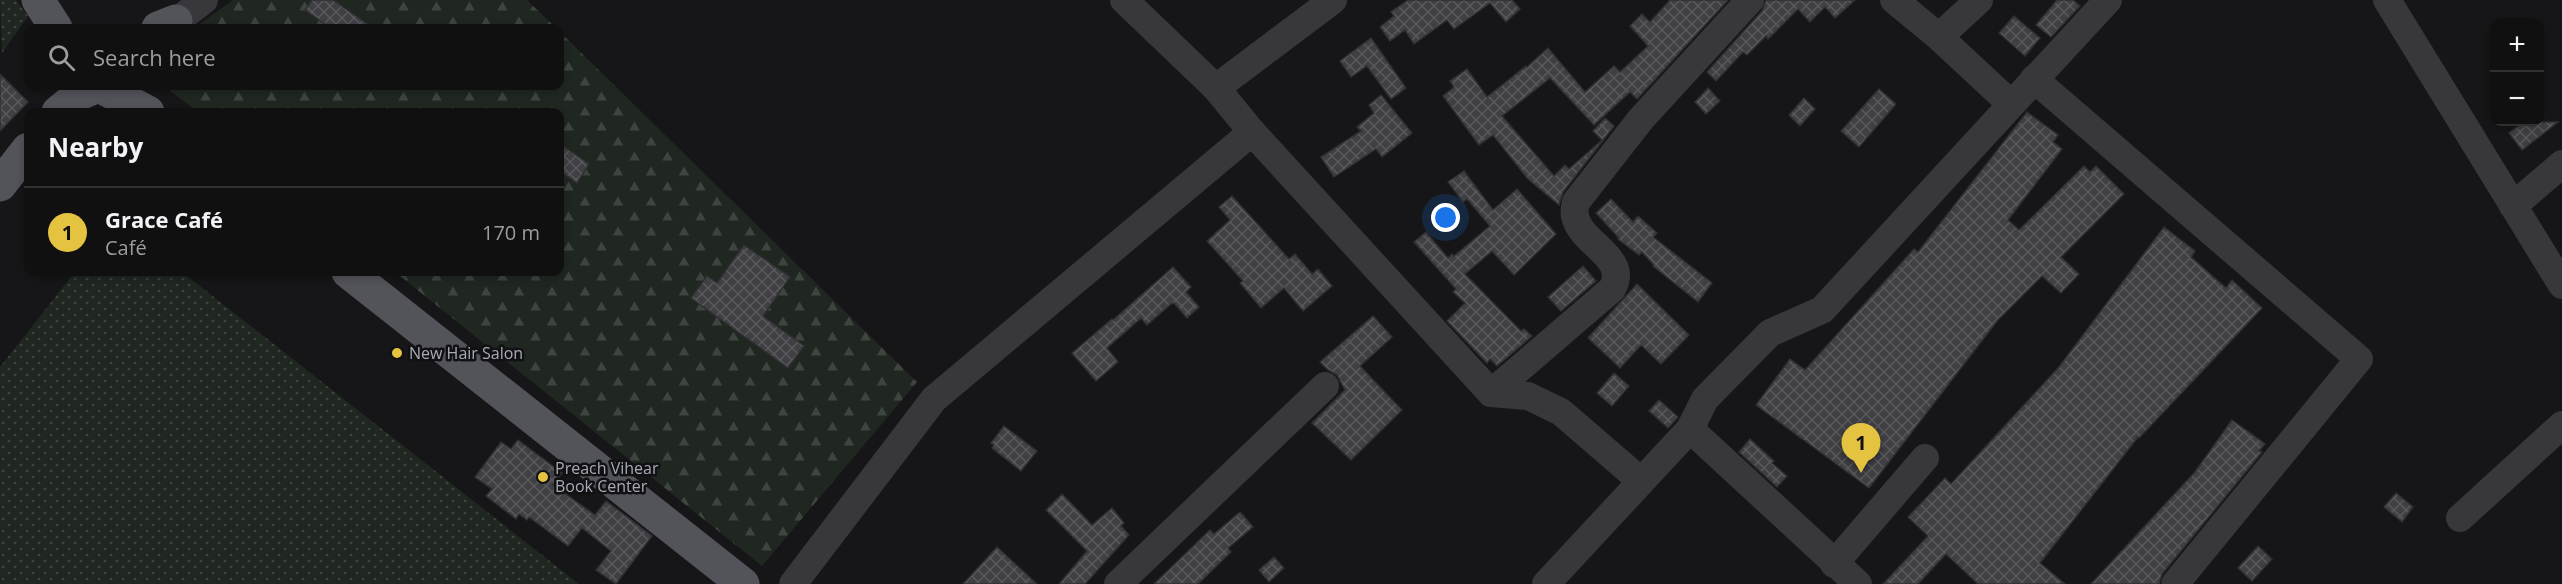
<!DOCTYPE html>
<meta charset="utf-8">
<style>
body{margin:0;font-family:"Open Sans",sans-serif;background:#1e1e1f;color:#f1f3f6}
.controls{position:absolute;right:18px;top:18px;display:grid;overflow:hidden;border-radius:12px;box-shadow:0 3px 9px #0003}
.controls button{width:54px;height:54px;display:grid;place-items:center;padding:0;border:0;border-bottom:2px solid #303031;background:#101011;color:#f1f3f6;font:30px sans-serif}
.you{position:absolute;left:1446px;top:218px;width:21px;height:21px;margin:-15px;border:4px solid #fff;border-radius:50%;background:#1a73e8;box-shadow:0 0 0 9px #1a73e833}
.badge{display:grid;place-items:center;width:39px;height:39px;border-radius:50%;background:#e4c340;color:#111;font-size:20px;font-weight:700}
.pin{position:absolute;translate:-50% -50px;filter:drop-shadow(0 2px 3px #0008)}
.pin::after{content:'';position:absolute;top:32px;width:21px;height:18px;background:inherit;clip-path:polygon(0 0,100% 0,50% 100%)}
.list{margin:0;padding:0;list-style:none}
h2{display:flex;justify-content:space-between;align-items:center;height:78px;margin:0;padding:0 24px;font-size:26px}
h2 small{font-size:20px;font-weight:400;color:#9c9d9f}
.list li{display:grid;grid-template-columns:39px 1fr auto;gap:18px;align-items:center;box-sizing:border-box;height:90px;padding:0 24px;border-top:2px solid #303031}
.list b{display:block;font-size:22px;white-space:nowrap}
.list p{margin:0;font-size:20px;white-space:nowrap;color:#9c9d9f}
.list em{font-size:20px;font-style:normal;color:#9c9d9f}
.icon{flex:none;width:33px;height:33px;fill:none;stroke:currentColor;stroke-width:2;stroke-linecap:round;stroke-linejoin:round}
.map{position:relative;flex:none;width:2562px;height:584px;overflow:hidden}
.search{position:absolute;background:#101011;box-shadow:0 3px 9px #0003;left:24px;top:24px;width:540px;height:66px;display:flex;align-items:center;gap:15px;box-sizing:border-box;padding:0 21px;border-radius:12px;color:#9c9d9f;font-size:22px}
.panel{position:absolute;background:#101011;box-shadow:0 3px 9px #0003;left:24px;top:108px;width:540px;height:168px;border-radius:12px}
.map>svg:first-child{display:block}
.grass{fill:url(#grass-dots)}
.forest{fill:url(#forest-firs)}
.building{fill:url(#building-cross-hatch);stroke:#302f33;stroke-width:1.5}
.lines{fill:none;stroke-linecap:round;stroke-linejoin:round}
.minor{stroke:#37373c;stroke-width:28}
.major{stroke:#53535a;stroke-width:33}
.poi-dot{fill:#e4c340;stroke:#111012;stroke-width:2}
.labels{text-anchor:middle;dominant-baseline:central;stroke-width:5;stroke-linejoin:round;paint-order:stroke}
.poi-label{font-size:16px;fill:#a8abb6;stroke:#111012;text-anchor:start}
</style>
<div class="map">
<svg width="2562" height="584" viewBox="0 0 2562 584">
<defs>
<pattern id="grass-dots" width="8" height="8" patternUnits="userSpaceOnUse" patternTransform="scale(1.5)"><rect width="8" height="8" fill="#202721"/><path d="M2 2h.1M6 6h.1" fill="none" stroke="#3e443f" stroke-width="1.8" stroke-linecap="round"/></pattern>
<pattern id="forest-firs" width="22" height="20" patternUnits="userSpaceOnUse" patternTransform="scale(1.5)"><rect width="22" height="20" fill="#202721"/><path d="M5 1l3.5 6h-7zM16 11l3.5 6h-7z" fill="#3e443f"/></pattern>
<pattern id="building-cross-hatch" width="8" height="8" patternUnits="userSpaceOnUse" patternTransform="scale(1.5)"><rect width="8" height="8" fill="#404044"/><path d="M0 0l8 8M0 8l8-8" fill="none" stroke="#59595d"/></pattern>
</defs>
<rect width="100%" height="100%" fill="#161517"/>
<g class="grass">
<polygon points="0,0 16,0 28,16 2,53"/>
<polygon points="75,272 182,272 579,584 0,584 0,367"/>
</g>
<g class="forest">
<polygon points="233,0 527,0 556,28 194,28"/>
<polygon points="560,32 917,382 762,566 395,272 560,272 560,112 198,112 164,86 560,86"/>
</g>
<g class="building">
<polygon points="312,0 333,0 373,28 331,28 305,10"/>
<polygon points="1408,0 1512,0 1520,9 1506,22 1490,3 1454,29 1447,20 1414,44 1405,30 1390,41 1380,27 1394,16 1391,12"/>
<polygon points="1670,0 1728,0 1637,99 1630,92 1594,125 1550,78 1502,116 1554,176 1565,165 1569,169 1602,140 1593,131 1605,118 1614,126 1563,192 1559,205 1528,179 1493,135 1479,145 1443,96 1454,87 1450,81 1467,69 1487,97 1526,66 1527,67 1548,48 1585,92 1614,66 1620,72 1648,46 1630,26 1642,14 1650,22"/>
<polygon points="1766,0 1855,0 1835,18 1825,7 1810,22 1798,9 1768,39 1766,36 1747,55 1743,52 1716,81 1707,72 1762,11"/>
<polygon points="2057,0 2073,0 2080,6 2051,37 2036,25"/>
<polygon points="2014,16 2040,38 2025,56 1999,33"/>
<polygon points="1371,38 1406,88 1391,99 1367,66 1351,77 1340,61"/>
<polygon points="0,74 28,102 0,131"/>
<polygon points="1708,88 1720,101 1706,114 1695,102"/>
<polygon points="1879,89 1896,104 1859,147 1841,131"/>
<polygon points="1381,95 1412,133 1382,157 1376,149 1334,177 1321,157 1361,131 1357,127 1374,113 1369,105"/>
<polygon points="1804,98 1815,109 1800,126 1789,115"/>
<polygon points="2027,112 2058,135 2053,142 2062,149 2008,220 2019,230 2084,166 2090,172 2096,166 2124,194 2061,257 2079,274 2061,293 2042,276 1997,321 1869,488 1756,405 1790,359 1805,370 1914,249 1918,252"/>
<polygon points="2524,122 2558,122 2522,150 2509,133"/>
<polygon points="560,144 589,164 577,183 560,171"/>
<polygon points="1464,171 1493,210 1517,189 1556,234 1514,275 1492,251 1465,274 1521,331 1524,329 1532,336 1497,366 1490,359 1487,363 1447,321 1465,303 1453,292 1456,289 1414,242 1426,232 1448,258 1452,254 1454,256 1490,226 1467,199 1463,202 1448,182"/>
<polygon points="1232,196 1289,259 1295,254 1312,274 1318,269 1332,286 1303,311 1284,288 1261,308 1240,283 1243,281 1207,241 1230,220 1219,207"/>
<polygon points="1611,199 1633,222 1638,216 1657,233 1653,237 1712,283 1698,302 1653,266 1654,265 1642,252 1639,255 1618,239 1619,238 1596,213"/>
<polygon points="2164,227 2195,251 2191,257 2226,288 2232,280 2262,308 2139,438 2138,437 2040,563 2065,584 1978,584 1946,554 1918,584 1883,584 1928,536 1908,517 1945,478 1951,484 2059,367"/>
<polygon points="744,245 790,277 763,316 804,346 788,368 691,298 707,276 717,283"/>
<polygon points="1583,266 1596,281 1561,311 1548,297"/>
<polygon points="1173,267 1191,287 1186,292 1199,307 1187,318 1174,303 1171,304 1147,325 1141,318 1107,348 1118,362 1096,381 1072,353 1112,319 1113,320"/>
<polygon points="1637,284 1689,335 1661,364 1641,345 1620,368 1588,338"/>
<polygon points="1373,316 1392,337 1360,366 1402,410 1351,460 1312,423 1345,390 1337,375 1328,370 1320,362"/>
<polygon points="1614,373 1629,386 1612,406 1597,393"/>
<polygon points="1659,400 1678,417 1668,428 1649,411"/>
<polygon points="2232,420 2265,444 2259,451 2262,452 2162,574 2159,584 2091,584 2195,472"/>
<polygon points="1004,426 1037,451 1021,471 992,448 994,445 991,443"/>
<polygon points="1750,439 1774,461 1772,463 1787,476 1777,487 1739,452"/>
<polygon points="518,440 562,473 553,485 595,515 606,501 652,536 616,584 596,570 611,551 582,528 568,546 529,517 527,520 519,514 516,519 486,496 492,489 475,477 501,442 511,449"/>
<polygon points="2396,493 2413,507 2402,522 2384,507"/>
<polygon points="1062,494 1092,525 1112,508 1124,523 1121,526 1129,535 1085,584 1059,584 1087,551 1046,510"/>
<polygon points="1240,512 1253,527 1228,548 1231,552 1198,584 1154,584 1210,530 1214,534"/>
<polygon points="2258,546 2272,559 2252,581 2238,568"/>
<polygon points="997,547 1037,584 963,584"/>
<polygon points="1274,557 1284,568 1269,582 1259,570"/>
</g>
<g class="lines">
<g class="minor">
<polyline points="1124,0 1216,88 1252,132 1491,393 1528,396 1561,412 1641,481"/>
<polyline points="1894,0 1939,37 2011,104"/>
<polyline points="2387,0 2562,285"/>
<polyline points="168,28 204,0"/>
<polyline points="1939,37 1979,0"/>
<polyline points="2034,79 2359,359 2175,584"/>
<polyline points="1216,88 1333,0"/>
<polyline points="2513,206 2562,164"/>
<path d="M 1491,393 L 1612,289 C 1630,257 1581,245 1575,216 C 1574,212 1575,206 1576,202 L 1641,119 L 1750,0"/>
<polyline points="1690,429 1705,399 1770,333 1822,310 2108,0"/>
<polyline points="2460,518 2562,425"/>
<polyline points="1834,564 1925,458"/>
<polyline points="793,584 934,399 1252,132"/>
<polyline points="1118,584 1325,386"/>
<polyline points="1546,584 1690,429 1858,584"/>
</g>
<g class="major">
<polyline points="38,0 56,28"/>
<polyline points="158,28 176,21"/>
<polyline points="99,86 148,112"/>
<polyline points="58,112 80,94 98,86"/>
<polyline points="0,185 28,149"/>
<polyline points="348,272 743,584"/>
</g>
</g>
<g class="poi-dot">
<circle cx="397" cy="353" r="6"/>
<circle cx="543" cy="477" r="6"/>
</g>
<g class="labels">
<g class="poi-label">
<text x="409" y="353">New Hair Salon</text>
<text x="555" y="468">Preach Vihear<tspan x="555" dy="18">Book Center</tspan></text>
</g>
</g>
</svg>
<div class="controls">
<button>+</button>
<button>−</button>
</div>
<div class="you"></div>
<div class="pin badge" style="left:1861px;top:473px">1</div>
<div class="search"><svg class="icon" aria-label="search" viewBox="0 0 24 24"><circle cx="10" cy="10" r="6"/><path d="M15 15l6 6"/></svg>Search here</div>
<section class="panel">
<h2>Nearby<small></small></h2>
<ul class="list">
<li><span class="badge">1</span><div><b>Grace Café</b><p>Café</p></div><em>170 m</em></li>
</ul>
</section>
</div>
